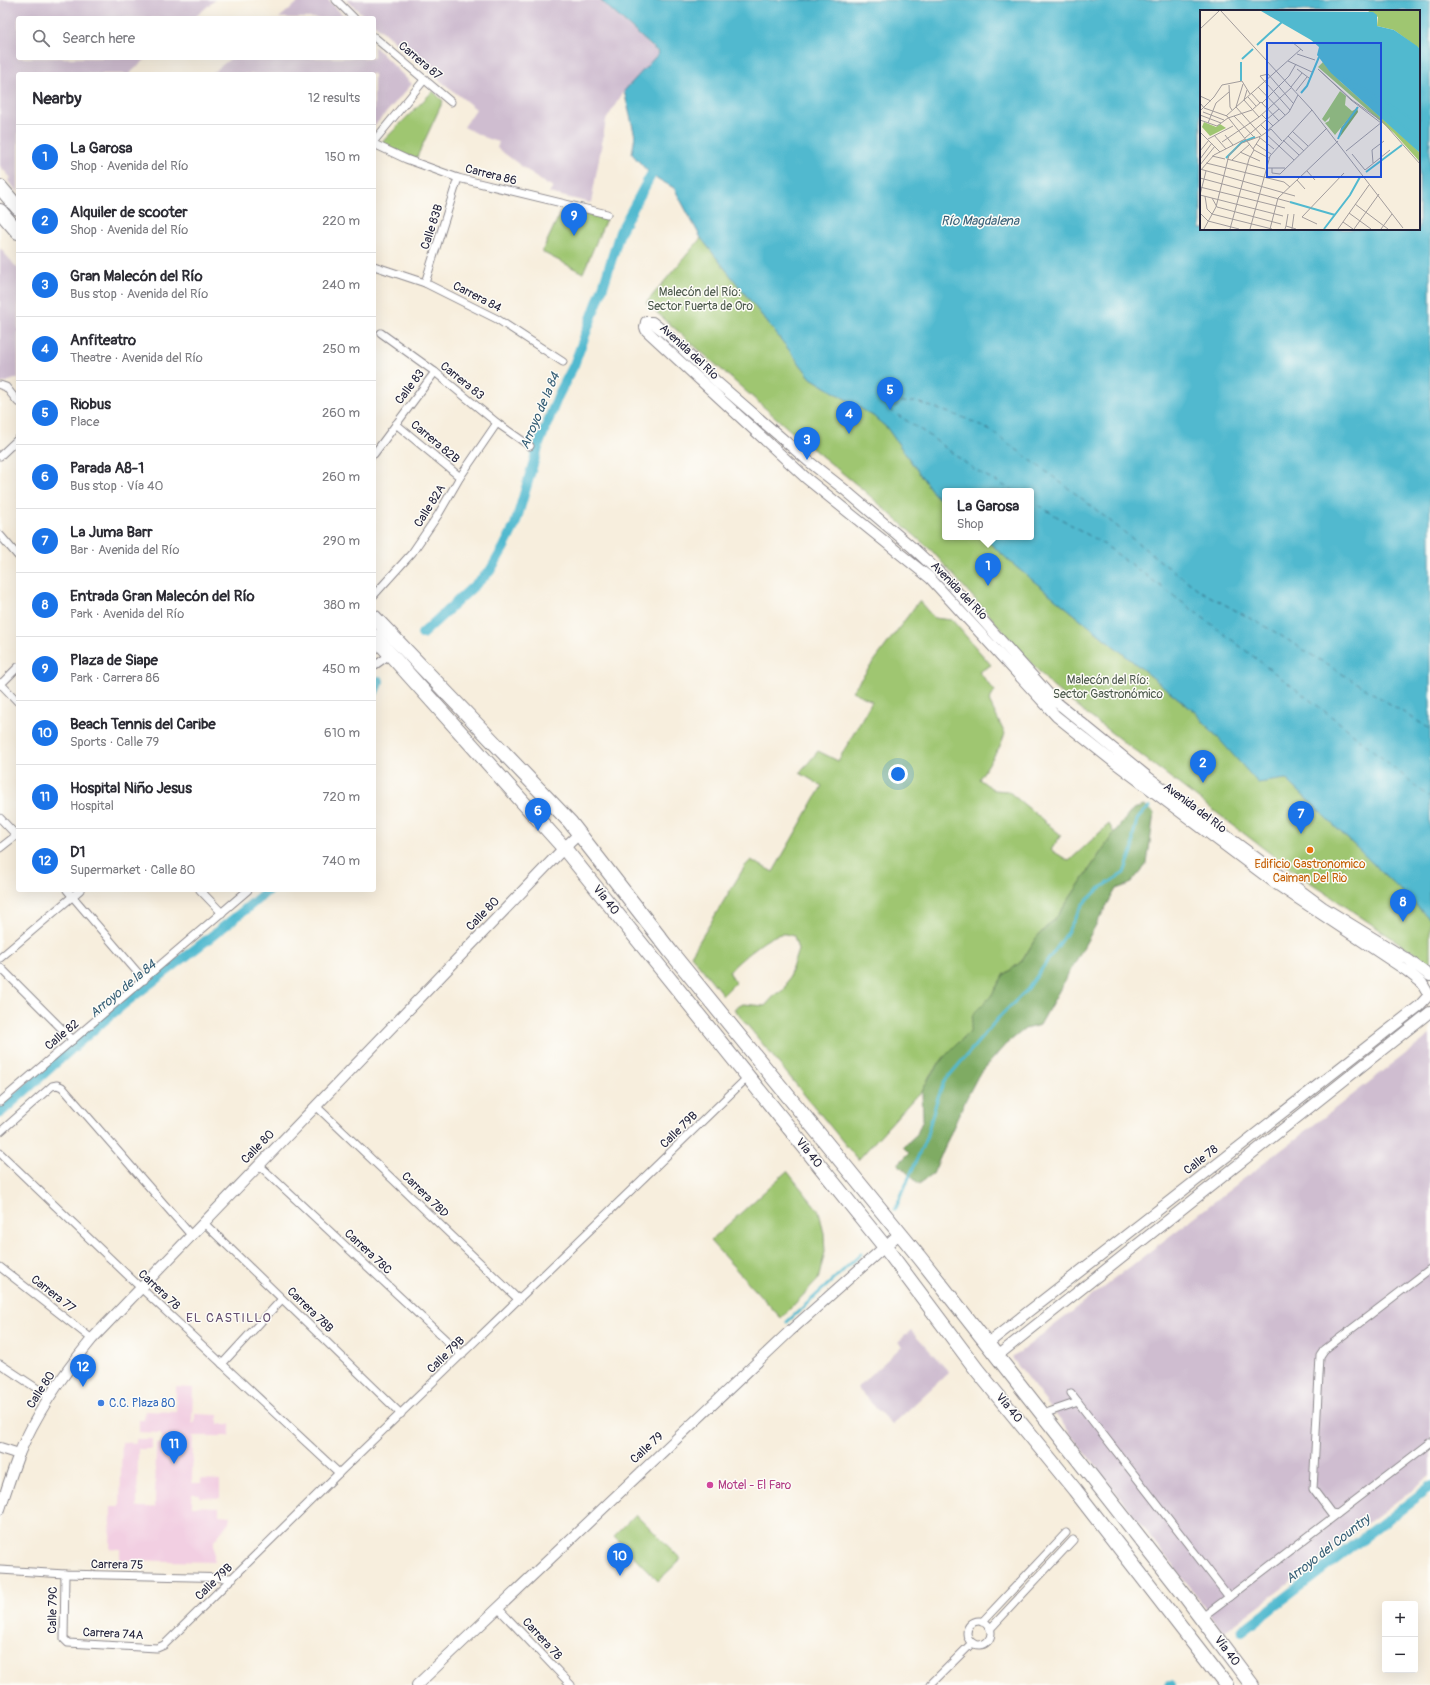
<!DOCTYPE html>
<meta charset="utf-8">
<style>
body{margin:0;font-family:Pangolin,sans-serif;background:#f2f2f3;color:#2b2b33}
.controls{position:absolute;right:12px;bottom:12px;display:grid;overflow:hidden;border-radius:4px;box-shadow:0 4px 16px #0002}
.controls button{width:36px;height:36px;display:grid;place-items:center;padding:0;border:0;border-bottom:1px solid #e1e1e2;background:#fff;color:#2b2b33;font:20px sans-serif}
.you{position:absolute;left:898px;top:774px;width:14px;height:14px;margin:-10px;border:3px solid #fff;border-radius:50%;background:#1a73e8;box-shadow:0 0 0 6px #1a73e833}
.badge{display:grid;place-items:center;width:26px;height:26px;border-radius:50%;background:#1a73e8;color:#fff;font-size:13px;font-weight:700}
.pin{position:absolute;translate:-50% -33px;filter:drop-shadow(0 1px 2px #0008)}
.pin::after{content:'';position:absolute;top:21px;width:14px;height:12px;background:inherit;clip-path:polygon(0 0,100% 0,50% 100%)}
.popup{position:absolute;left:942px;top:488px;width:92px;height:52px;box-sizing:border-box;display:grid;place-content:center;border-radius:4px;background:#fff;filter:drop-shadow(0 1px 3px #0005);font-size:13px;white-space:nowrap;color:#7c7c81}
.popup b{font-size:15px;color:#2b2b33}
.popup::after{content:'';position:absolute;left:50%;top:100%;margin-left:-8px;border:8px solid transparent;border-top-color:#fff}
.list{margin:0;padding:0;list-style:none}
h2{display:flex;justify-content:space-between;align-items:center;height:52px;margin:0;padding:0 16px;font-size:17px}
h2 small{font-size:13px;font-weight:400;color:#7c7c81}
.list li{display:grid;grid-template-columns:26px 1fr auto;gap:12px;align-items:center;box-sizing:border-box;height:64px;padding:0 16px;border-top:1px solid #e1e1e2}
.list b{display:block;font-size:15px;white-space:nowrap}
.list p{margin:0;font-size:13px;white-space:nowrap;color:#7c7c81}
.list em{font-size:13px;font-style:normal;color:#7c7c81}
.icon{flex:none;width:22px;height:22px;fill:none;stroke:currentColor;stroke-width:2;stroke-linecap:round;stroke-linejoin:round}
.map{position:relative;flex:none;width:1430px;height:1685px;overflow:hidden}
.search{position:absolute;background:#fff;box-shadow:0 4px 16px #0002;left:16px;top:16px;width:360px;height:44px;display:flex;align-items:center;gap:10px;box-sizing:border-box;padding:0 14px;border-radius:4px;color:#7c7c81;font-size:15px}
.panel{position:absolute;background:#fff;box-shadow:0 4px 16px #0002;left:16px;top:72px;width:360px;height:820px;border-radius:4px}
.map>svg:first-child{display:block}
.built{fill:#f2cfe2}
.industrial{fill:#cfbdd0}
.green{fill:#9fc671;stroke:#607456}
.forest{fill:#7fab63;stroke:#50664f}
.water{fill:#51b9cf;stroke:#3a6e85;fill-rule:evenodd}
.lines{fill:none;stroke-linecap:round;stroke-linejoin:round}
.stream{stroke:#51b9cf;stroke-width:3}
.canal{stroke:#51b9cf;stroke-width:10}
.ferry{stroke:#355e76;stroke-width:1;stroke-dasharray:5 4;stroke-linecap:butt}
.street-casing{stroke:#8c888c;stroke-width:9}
.secondary-casing{stroke:#8c888c;stroke-width:12}
.highway-casing{stroke:#8c888c;stroke-width:16}
.street{stroke:#fff;stroke-width:7}
.secondary{stroke:#fff;stroke-width:10}
.highway{stroke:#fff;stroke-width:14}
.food-dot{fill:#e8710a;stroke:#fdfcf7;stroke-width:1.5}
.shop-dot{fill:#3f7fe0;stroke:#fdfcf7;stroke-width:1.5}
.hotel-dot{fill:#d1479c;stroke:#fdfcf7;stroke-width:1.5}
.labels{text-anchor:middle;dominant-baseline:central;stroke-width:3;stroke-linejoin:round;paint-order:stroke}
.street-label{font-size:12px;fill:#22223b;stroke:#fdfcf7}
.park-label{font-size:12px;fill:#4e5b4e;stroke:#fdfcf7}
.food-label{font-size:12px;fill:#c56008;stroke:#fdfcf7}
.shop-label{font-size:12px;fill:#366cbe;stroke:#fdfcf7;text-anchor:start}
.hotel-label{font-size:12px;fill:#b23c85;stroke:#fdfcf7;text-anchor:start}
.water-label{font-size:13px;font-style:italic;fill:#355e76;stroke:#fdfcf7}
.neighbourhood-label{font-size:13px;letter-spacing:1px;fill:#644f71;stroke:#fdfcf7}
.inset-river{fill:none;stroke:#51b9cf;stroke-width:2}
.inset-road{fill:none;stroke:#a29c9c;stroke-width:1}
.view{fill:#1d4ed8;fill-opacity:0.15;stroke:#1d4ed8;stroke-width:2}
.inset-edge{fill:none;stroke:#22223b;stroke-width:2}
</style>
<div class="map">
<svg width="1430" height="1685" viewBox="0 0 1430 1685">
<rect width="100%" height="100%" fill="#fdfcf7"/>
<filter id="ink" filterUnits="userSpaceOnUse"><feTurbulence type="fractalNoise" baseFrequency=".025" numOctaves="2"/><feDisplacementMap in="SourceGraphic" scale="8" xChannelSelector="R" yChannelSelector="G"/><feConvolveMatrix kernelMatrix="1 2 1 2 8 2 1 2 1" color-interpolation-filters="sRGB"/></filter>
<filter id="wash" filterUnits="userSpaceOnUse"><feTurbulence type="fractalNoise" baseFrequency=".012" numOctaves="4" result="noise"/><feDisplacementMap in="SourceGraphic" scale="16" xChannelSelector="R" yChannelSelector="G"/><feGaussianBlur stdDeviation="0.9" result="paint"/><feColorMatrix in="noise" values="0 0 0 0 0 0 0 0 0 0 0 0 0 0 0 0 0 1.4 0 .05"/><feComposite in="paint" operator="in"/></filter>
<g filter="url(#wash)">
<rect width="100%" height="100%" fill="#f7eedd"/>
<polygon class="built" points="176,1387 193,1388 192,1423 195,1423 195,1414 218,1415 218,1424 230,1424 230,1436 193,1436 192,1483 201,1483 201,1479 220,1480 220,1498 200,1497 200,1494 192,1494 192,1506 219,1507 219,1515 230,1516 229,1522 214,1541 214,1562 120,1560 120,1549 110,1549 111,1507 120,1507 122,1442 136,1443 136,1439 152,1439 152,1449 138,1449 137,1507 155,1507 156,1443 161,1443 161,1433 139,1432 139,1420 144,1420 145,1411 176,1412"/>
<g class="industrial">
<polygon points="0,0 215,0 194,18 18,18 18,58 147,58 129,74 18,74 18,192 8,181 11,178 0,166"/>
<polygon points="301,0 328,0 346,18 279,18"/>
<polygon points="346,0 600,0 659,54 624,91 606,120 591,203 549,193 553,187 548,184 547,185 497,148 499,142 488,139 464,127 476,109 427,70 374,24 374,18 367,18"/>
<polygon points="374,46 412,84 374,126 374,74 211,74 231,58 374,58"/>
<polygon points="0,248 18,269 18,378 0,384"/>
<polygon points="1430,1035 1430,1476 1224,1632 1012,1358"/>
<polygon points="911,1330 949,1372 892,1425 857,1388 902,1346 898,1342"/>
</g>
<g class="green">
<polygon points="433,91 443,101 416,159 380,144"/>
<polygon points="563,207 606,219 583,273 542,252"/>
<polygon points="701,238 811,378 873,416 887,428 934,494 945,504 945,537 983,537 1015,566 1195,712 1213,733 1286,779 1430,919 1430,964 1292,870 1084,712 1052,686 932,551 862,489 792,432 646,303"/>
<path d="M 919,601 L 934,618 L 952,620 L 991,665 L 979,672 L 995,691 L 989,701 L 1005,734 L 999,748 L 979,779 L 994,790 L 1008,791 L 1061,835 L 1051,850 L 1069,861 L 1109,824 L 1114,833 L 1059,914 L 1036,938 L 1022,961 L 1003,976 L 991,996 L 974,1014 L 971,1030 L 945,1056 L 930,1075 L 922,1092 L 915,1097 L 858,1160 L 734,1009 L 743,1004 L 765,1006 L 774,996 L 785,989 L 798,950 L 794,936 C 791,936 785,933 782,934 C 767,935 740,961 729,971 L 735,983 L 723,995 L 691,955 L 745,866 L 751,860 L 773,872 L 822,786 L 800,773 L 818,751 L 838,761 L 872,701 L 852,691 Z"/>
<polygon points="787,1171 819,1211 824,1234 825,1252 818,1280 781,1318 710,1241"/>
<polygon points="636,1514 681,1559 658,1581 614,1536"/>
</g>
<polygon class="forest" points="1144,806 1154,813 1147,864 1130,884 1116,889 1040,1025 1025,1029 1005,1045 978,1076 963,1105 933,1174 919,1184 898,1164 909,1153 903,1147 917,1134 923,1119 922,1092 930,1076 945,1056 970,1031 973,1014 991,996 1003,976 1022,961 1036,938 1059,914 1114,833 1133,809"/>
<path class="water" d="M 600,0 L 1430,0 L 1430,919 L 1286,779 L 1258,783 L 1195,712 L 1015,566 L 983,537 L 1031,537 L 1031,491 L 945,491 L 945,504 L 934,494 L 887,428 L 873,416 L 811,378 L 701,238 L 674,188 L 651,175 L 632,154 L 635,136 L 624,91 L 659,53 ZM 1201,11 L 1419,11 L 1419,229 L 1201,229 Z"/>
<g class="lines">
<g class="stream">
<polyline points="895,1210 926,1138 935,1106 944,1082 1000,1016 1027,990 1065,936 1083,904 1099,889 1124,873 1133,849 1133,836 1137,820 1143,812 1150,807"/>
<polyline points="787,1322 861,1254"/>
</g>
<g class="canal">
<polyline points="422,634 490,571 504,547 515,525 539,444 558,396 574,365 604,284 620,232 651,175"/>
<polyline points="374,692 379,681"/>
<path d="M 0,1113 C 43,1075 85,1035 130,999 C 176,963 224,929 268,890"/>
<polyline points="1242,1631 1430,1487"/>
<polyline points="1169,1685 1170,1685"/>
</g>
<g class="ferry">
<polyline points="1014,491 975,470 927,434 890,410 902,402 917,402 967,419 993,432 1080,497 1164,564 1202,592 1275,632 1430,729"/>
<polyline points="1031,501 1105,545 1206,620 1345,727 1430,798"/>
</g>
</g>
</g>
<g filter="url(#ink)">
<g class="lines">
<g class="street-casing">
<g id="street">
<polyline points="336,0 354,18"/>
<polyline points="374,37 451,102"/>
<polyline points="374,141 425,79"/>
<polyline points="374,144 406,159 458,178 607,214"/>
<polyline points="374,266 425,283 497,319 563,362"/>
<polyline points="425,283 458,178"/>
<polyline points="381,333 435,372 497,423 530,446"/>
<polyline points="0,385 6,387 18,402"/>
<polyline points="396,424 460,477"/>
<polyline points="374,454 435,372"/>
<polyline points="0,456 18,439"/>
<polyline points="0,535 18,556"/>
<polyline points="374,595 412,553 438,515 460,477 497,423"/>
<polyline points="374,666 391,654"/>
<polyline points="0,683 18,702"/>
<polyline points="0,685 18,667"/>
<polyline points="0,818 18,837"/>
<polyline points="0,848 18,834"/>
<polyline points="67,890 144,980"/>
<polyline points="200,890 222,913"/>
<polyline points="0,958 80,890"/>
<polyline points="0,967 73,1040"/>
<polyline points="0,1102 248,890"/>
<polyline points="316,1106 519,1300"/>
<polyline points="0,1132 52,1086 57,1085 62,1087 191,1235"/>
<polyline points="0,1153 142,1289 339,1473"/>
<polyline points="259,1165 462,1355"/>
<polyline points="204,1223 401,1414"/>
<polyline points="0,1267 92,1339"/>
<polyline points="0,1364 50,1397"/>
<polyline points="222,1364 282,1299"/>
<polyline points="1071,1393 1229,1597 1430,1443"/>
<polyline points="1043,1414 1078,1402"/>
<polyline points="1337,1514 1331,1513 1313,1489 1320,1356 1324,1350 1430,1269"/>
<polyline points="0,1570 65,1574 233,1578"/>
<polyline points="65,1574 64,1639 68,1643 157,1648 164,1645 339,1473 749,1076"/>
<polyline points="498,1608 571,1685"/>
<polyline points="1201,1618 1229,1597"/>
<circle cx="979" cy="1633" r="12"/>
<polyline points="982,1622 1066,1533"/>
<polyline points="990,1629 1073,1540"/>
<polyline points="930,1685 972,1643"/>
</g>
</g>
<g class="secondary-casing">
<g id="secondary">
<polyline points="1429,995 1422,983 1407,971 1276,884 1115,763 1056,716 930,578 806,478 646,330 645,327 646,322 652,322 668,335 718,383 807,460 845,490 913,548 943,576 1055,701 1148,777 1231,839 1323,907 1409,960 1430,976"/>
<polyline points="987,1344 1419,1006 1429,995"/>
<polyline points="997,1356 1430,1012"/>
<polyline points="0,1448 19,1454"/>
<path d="M 0,1509 C 6,1491 12,1472 19,1454 C 36,1413 64,1373 92,1339 L 564,848 L 579,834"/>
<polyline points="417,1685 790,1331 899,1234"/>
</g>
</g>
<g class="highway-casing">
<g id="highway">
<polyline points="0,187 18,208"/>
<polyline points="0,211 18,232"/>
<polyline points="374,617 570,822 670,951 920,1258 1186,1597 1252,1685"/>
<polyline points="374,636 564,848 885,1247 977,1370 1075,1490 1226,1685"/>
</g>
</g>
<use href="#street" class="street"/>
<use href="#secondary" class="secondary"/>
<use href="#highway" class="highway"/>
</g>
</g>
<circle class="food-dot" cx="1310" cy="850" r="4"/>
<circle class="shop-dot" cx="101" cy="1403" r="4"/>
<circle class="hotel-dot" cx="710" cy="1485" r="4"/>
<g class="labels">
<g class="street-label">
<text transform="translate(420 61) rotate(40)">Carrera 87</text>
<text transform="translate(491 175) rotate(14)">Carrera 86</text>
<text transform="translate(432 227) rotate(-72)">Calle 83B</text>
<text transform="translate(477 297) rotate(27)">Carrera 84</text>
<text transform="translate(689 352) rotate(43)">Avenida del Río</text>
<text transform="translate(462 381) rotate(39)">Carrera 83</text>
<text transform="translate(410 387) rotate(-53)">Calle 83</text>
<text transform="translate(435 442) rotate(40)">Carrera 82B</text>
<text transform="translate(430 506) rotate(-58)">Calle 82A</text>
<text transform="translate(959 591) rotate(46)">Avenida del Río</text>
<text transform="translate(1195 808) rotate(37)">Avenida del Río</text>
<text transform="translate(606 900) rotate(51)">Vía 40</text>
<text transform="translate(483 914) rotate(-46)">Calle 80</text>
<text transform="translate(62 1035) rotate(-40)">Calle 82</text>
<text transform="translate(679 1130) rotate(-44)">Calle 79B</text>
<text transform="translate(258 1147) rotate(-46)">Calle 80</text>
<text transform="translate(809 1153) rotate(51)">Vía 40</text>
<text transform="translate(1201 1160) rotate(-38)">Calle 78</text>
<text transform="translate(425 1195) rotate(44)">Carrera 78D</text>
<text transform="translate(368 1252) rotate(43)">Carrera 78C</text>
<text transform="translate(159 1290) rotate(43)">Carrera 78</text>
<text transform="translate(53 1294) rotate(38)">Carrera 77</text>
<text transform="translate(310 1310) rotate(44)">Carrera 78B</text>
<text transform="translate(446 1355) rotate(-44)">Calle 79B</text>
<text transform="translate(41 1390) rotate(-57)">Calle 80</text>
<text transform="translate(1009 1408) rotate(50)">Vía 40</text>
<text transform="translate(647 1448) rotate(-43)">Calle 79</text>
<text transform="translate(117 1565) rotate(1)">Carrera 75</text>
<text transform="translate(214 1582) rotate(-44)">Calle 79B</text>
<text transform="translate(53 1610) rotate(-89)">Calle 79C</text>
<text transform="translate(113 1634) rotate(3)">Carrera 74A</text>
<text transform="translate(542 1639) rotate(47)">Carrera 78</text>
<text transform="translate(1227 1651) rotate(53)">Vía 40</text>
</g>
<g class="park-label">
<text x="700" y="292">Malecón del Río:<tspan x="700" dy="14">Sector Puerta de Oro</tspan></text>
<text x="1108" y="680">Malecón del Río:<tspan x="1108" dy="14">Sector Gastronómico</tspan></text>
</g>
<g class="food-label">
<text x="1310" y="864">Edificio Gastronomico<tspan x="1310" dy="14">Caiman Del Rio</tspan></text>
</g>
<g class="shop-label">
<text x="109" y="1403">C.C. Plaza 80</text>
</g>
<g class="hotel-label">
<text x="718" y="1485">Motel - El Faro</text>
</g>
<g class="water-label">
<text x="980" y="221">Río Magdalena</text>
<text transform="translate(540 411) rotate(-67)">Arroyo de la 84</text>
<text transform="translate(123 989) rotate(-40)">Arroyo de la 84</text>
<text transform="translate(1328 1549) rotate(-38)">Arroyo del Country</text>
</g>
<g class="neighbourhood-label">
<text x="229" y="1318">EL CASTILLO</text>
</g>
</g>
<g transform="translate(1200 10)">
<rect width="220" height="220" fill="#f7eedd"/>
<path d="M 160,1 L 220,1 L 220,39 L 194,20 L 177,16 L 178,7 L 168,1 ZM 123,52 L 141,72 L 212,135 L 220,143 L 220,152 L 194,123 L 118,57 ZM 140,81 L 146,86 L 145,95 L 152,101 L 156,99 L 135,125 L 125,113 L 129,111 L 130,107 L 125,112 L 122,109 ZM 4,112 L 16,117 L 20,114 L 26,118 L 10,126 L 2,117 Z" fill="#9fc671"/>
<path d="M 157,97 L 158,102 L 140,127 L 141,118 Z" fill="#7fab63"/>
<path d="M 61,1 L 173,2 L 177,5 L 177,16 L 194,20 L 217,36 L 220,39 L 220,143 L 131,63 L 117,45 L 119,37 L 111,30 Z" fill="#51b9cf"/>
<path class="inset-river" d="M 57,35 L 82,12M 42,49 L 53,39M 41,52 L 41,71M 138,65 L 146,67 L 220,114M 138,66 L 174,91 L 220,130M 101,83 L 107,76 L 119,47M 138,129 L 142,119 L 158,97M 26,148 L 42,132 L 55,127M 166,162 L 202,135M 90,192 L 135,205M 124,219 L 150,185 L 160,167"/>
<path class="inset-road" d="M 21,1 L 112,100 L 203,218M 0,19 L 19,1M 92,32 L 103,41M 97,44 L 115,50M 88,51 L 112,62M 97,59 L 109,68M 43,74 L 36,97 L 61,125M 29,75 L 30,97 L 32,100M 58,77 L 85,105M 91,77 L 102,63M 47,80 L 44,90 L 59,107M 96,81 L 107,67M 51,83 L 60,93M 0,86 L 11,91M 48,87 L 56,96M 62,93 L 89,66 L 96,54M 1,94 L 4,98 L 27,106 L 54,140 L 69,148M 90,100 L 60,66 L 68,64 L 93,93M 0,101 L 14,87 L 22,75 L 42,71 L 50,84M 3,102 L 24,110M 0,105 L 21,113M 62,105 L 73,116M 26,106 L 101,39M 34,106 L 54,127M 0,110 L 17,116 L 28,108 L 52,100 L 61,92 L 79,111M 8,113 L 16,93 L 29,82M 181,113 L 151,90 L 118,59 L 152,90 L 182,111 L 220,154M 61,115 L 67,121 L 89,102 L 98,85M 92,121 L 108,136M 0,122 L 20,142M 66,124 L 94,150M 14,125 L 26,139M 25,125 L 33,135M 88,126 L 104,141M 59,127 L 74,139M 45,128 L 79,99M 8,129 L 33,116M 83,130 L 99,145M 22,132 L 59,107 L 91,78M 56,134 L 71,144M 53,139 L 60,128M 0,141 L 9,130M 146,141 L 182,112M 40,142 L 60,151M 152,144 L 165,160 L 190,140M 12,146 L 25,149M 0,149 L 12,133M 27,149 L 65,159M 32,150 L 50,134M 6,153 L 84,172 L 90,177M 173,153 L 172,140 L 184,131M 0,155 L 15,136M 66,158 L 85,158M 72,158 L 72,163 L 80,164 L 127,118M 0,159 L 95,186M 0,161 L 14,145 L 45,129M 107,161 L 115,170M 0,168 L 90,192M 97,170 L 105,179M 0,177 L 85,198M 0,185 L 83,206M 0,185 L 6,161M 5,186 L 7,199 L 12,204 L 72,219M 12,188 L 17,197 L 81,214M 155,194 L 188,219M 0,203 L 8,211 L 39,219M 149,203 L 171,219M 143,212 L 153,219M 117,214 L 102,207 L 144,163M 86,216 L 88,204M 4,219 L 16,197 L 29,145 L 42,133 L 61,126 L 71,119 L 82,131M 30,219 L 49,149 L 54,140M 50,219 L 70,146 L 112,100M 70,219 L 78,188 L 138,131M 85,219 L 86,216 L 96,219M 92,219 L 94,204M 138,219 L 169,175M 154,219 L 179,184M 181,219 L 192,204"/>
<path class="view" d="M 67,33 L 181,33 L 181,167 L 67,167 Z"/>
<rect width="220" height="220" class="inset-edge"/>
</g>
</svg>
<div class="controls">
<button>+</button>
<button>−</button>
</div>
<div class="you"></div>
<div class="pin badge" style="left:988px;top:586px">1</div>
<div class="popup"><b>La Garosa</b>Shop</div>
<div class="pin badge" style="left:1203px;top:783px">2</div>
<div class="pin badge" style="left:807px;top:460px">3</div>
<div class="pin badge" style="left:849px;top:434px">4</div>
<div class="pin badge" style="left:890px;top:410px">5</div>
<div class="pin badge" style="left:538px;top:831px">6</div>
<div class="pin badge" style="left:1301px;top:834px">7</div>
<div class="pin badge" style="left:1403px;top:922px">8</div>
<div class="pin badge" style="left:574px;top:236px">9</div>
<div class="pin badge" style="left:620px;top:1576px">10</div>
<div class="pin badge" style="left:174px;top:1464px">11</div>
<div class="pin badge" style="left:83px;top:1387px">12</div>
<div class="search"><svg class="icon" aria-label="search" viewBox="0 0 24 24"><circle cx="10" cy="10" r="6"/><path d="M15 15l6 6"/></svg>Search here</div>
<section class="panel">
<h2>Nearby<small>12 results</small></h2>
<ul class="list">
<li><span class="badge">1</span><div><b>La Garosa</b><p>Shop · Avenida del Río</p></div><em>150 m</em></li>
<li><span class="badge">2</span><div><b>Alquiler de scooter</b><p>Shop · Avenida del Río</p></div><em>220 m</em></li>
<li><span class="badge">3</span><div><b>Gran Malecón del Río</b><p>Bus stop · Avenida del Río</p></div><em>240 m</em></li>
<li><span class="badge">4</span><div><b>Anfiteatro</b><p>Theatre · Avenida del Río</p></div><em>250 m</em></li>
<li><span class="badge">5</span><div><b>Riobus</b><p>Place</p></div><em>260 m</em></li>
<li><span class="badge">6</span><div><b>Parada A8-1</b><p>Bus stop · Vía 40</p></div><em>260 m</em></li>
<li><span class="badge">7</span><div><b>La Juma Barr</b><p>Bar · Avenida del Río</p></div><em>290 m</em></li>
<li><span class="badge">8</span><div><b>Entrada Gran Malecón del Río</b><p>Park · Avenida del Río</p></div><em>380 m</em></li>
<li><span class="badge">9</span><div><b>Plaza de Siape</b><p>Park · Carrera 86</p></div><em>450 m</em></li>
<li><span class="badge">10</span><div><b>Beach Tennis del Caribe</b><p>Sports · Calle 79</p></div><em>610 m</em></li>
<li><span class="badge">11</span><div><b>Hospital Niño Jesus</b><p>Hospital</p></div><em>720 m</em></li>
<li><span class="badge">12</span><div><b>D1</b><p>Supermarket · Calle 80</p></div><em>740 m</em></li>
</ul>
</section>
</div>
